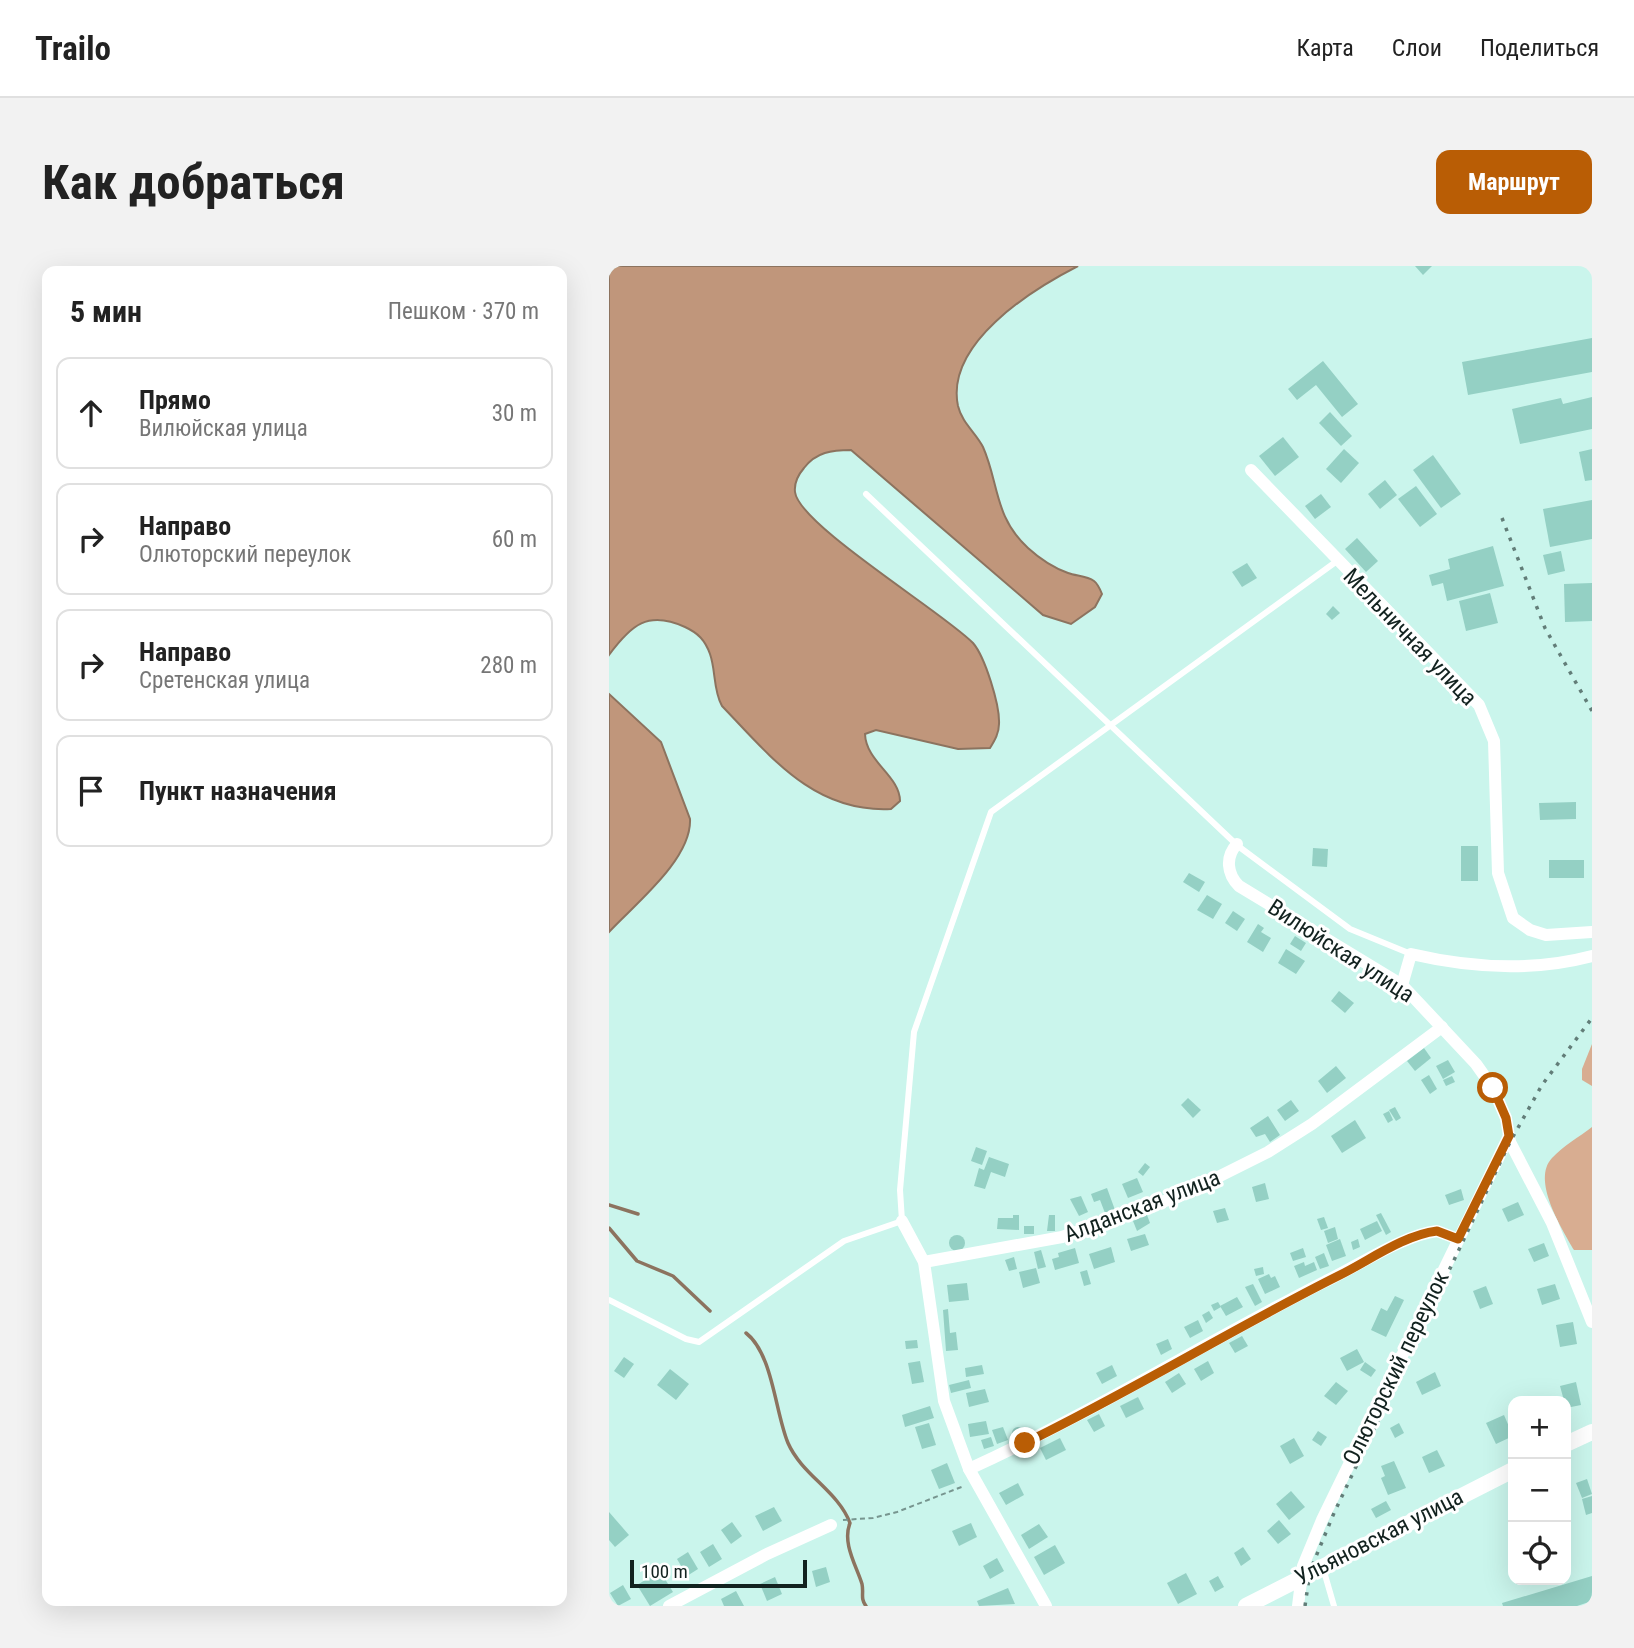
<!DOCTYPE html>
<html lang="ru">
<meta charset="utf-8">
<style>
body{margin:0;font-family:"Roboto Condensed",sans-serif;background:#f2f2f2;color:#222}
.controls{position:absolute;right:21px;bottom:21px;display:grid;overflow:hidden;border-radius:14px;box-shadow:0 7px 28px #0002}
.controls button{width:63px;height:63px;display:grid;place-items:center;padding:0;border:0;border-bottom:2px solid #e0e0e0;background:#fff;color:#222;font:35px sans-serif}
.scale{position:absolute;left:21px;bottom:18px;width:177px;box-sizing:border-box;padding-left:7px;border:4px solid #12221f;border-top:0;font-size:19px;line-height:24px;white-space:nowrap;color:#12221f;-webkit-text-stroke:5px #fff;paint-order:stroke}
.stop{position:absolute;width:21px;height:21px;margin:-16px;border:5px solid #b95d05;border-radius:50%;background:#fff}
.stop.end{background:#b95d05;border-color:#fff;box-shadow:0 2px 7px #0008}
.list{margin:0;padding:0;list-style:none}
h2{display:flex;justify-content:space-between;align-items:center;height:91px;margin:0;padding:0 28px;font-size:30px}
h2 small{font-size:23px;font-weight:400;color:#767676}
.list li{display:grid;grid-template-columns:46px 1fr auto;gap:21px;align-items:center;box-sizing:border-box;height:112px;margin:0 14px 14px;padding:0 14px;border:2px solid #e0e0e0;border-radius:14px}
.list b{display:block;font-size:26px;white-space:nowrap}
.list p{margin:0;font-size:23px;white-space:nowrap;color:#767676}
.list em{font-size:23px;font-style:normal;color:#767676}
.icon{flex:none;width:38px;height:38px;fill:none;stroke:currentColor;stroke-width:2;stroke-linecap:round;stroke-linejoin:round}
.map{position:relative;flex:none;width:983px;height:1340px;overflow:hidden;border-radius:14px}
header{display:flex;align-items:center;gap:42px;box-sizing:border-box;height:98px;padding:0 35px;background:#fff;border-bottom:2px solid #e0e0e0}
header strong{font-size:33px}
nav{display:flex;gap:38px;margin-inline-start:auto;font-size:24px}
.intro{display:flex;align-items:center;justify-content:space-between;box-sizing:border-box;height:168px;padding:0 42px}
h1{margin:0;font-size:49px}
.button{padding:18px 32px;border-radius:14px;background:#b95d05;color:#fff;font-size:24px;font-weight:700}
main{display:flex;gap:42px;padding:0 42px}
aside{flex:1;background:#fff;border-radius:14px;box-shadow:0 7px 28px #0002}
.map>svg:first-child{display:block}
.forest{fill:#d8ad91}
.water{fill:#c0967b;stroke:#8c735f;stroke-width:2}
.lines{fill:none;stroke-linecap:round;stroke-linejoin:round}
.stream{stroke:#8c735f;stroke-width:3.5}
.building{fill:#94d0c4}
.path{stroke:#77958f;stroke-width:2;stroke-dasharray:5 3.5;stroke-linecap:butt}
.service{stroke:#fff;stroke-width:6}
.minor{stroke:#fff;stroke-width:12}
.tertiary{stroke:#fff;stroke-width:16}
.rail{stroke:#627d78;stroke-width:3.5;stroke-dasharray:3.5 7;stroke-linecap:butt}
.route{stroke:#b95d05;stroke-width:9}
.labels{text-anchor:middle;dominant-baseline:central;stroke-width:6;stroke-linejoin:round;paint-order:stroke}
.street-label{font-size:23px;fill:#12221f;stroke:#fff}
</style>
<header>
<strong>Trailo</strong>
<nav><a>Карта</a><a>Слои</a><a>Поделиться</a></nav>
</header>
<div class="intro"><h1>Как добраться</h1><a class="button">Маршрут</a></div>
<main>
<aside>
<h2>5 мин<small>Пешком · 370 m</small></h2>
<ul class="list">
<li><svg class="icon" aria-label="ahead" viewBox="0 0 24 24"><path d="M12 20V5M6 11l6-6 6 6"/></svg><div><b>Прямо</b><p>Вилюйская улица</p></div><em>30 m</em></li>
<li><svg class="icon" aria-label="right" viewBox="0 0 24 24"><path d="M7 20v-9h11M14 6l5 5-5 5"/></svg><div><b>Направо</b><p>Олюторский переулок</p></div><em>60 m</em></li>
<li><svg class="icon" aria-label="right" viewBox="0 0 24 24"><path d="M7 20v-9h11M14 6l5 5-5 5"/></svg><div><b>Направо</b><p>Сретенская улица</p></div><em>280 m</em></li>
<li><svg class="icon" aria-label="arrive" viewBox="0 0 24 24"><path d="M6 21V4h12l-3 4 3 4H6"/></svg><div><b>Пункт назначения</b></div></li>
</ul>
</aside>
<div class="map">
<svg width="983" height="1340" viewBox="0 0 983 1340">
<rect width="100%" height="100%" fill="#caf5ec"/>
<g class="forest">
<polygon points="983,778 983,820 973,814 973,803"/>
<path d="M 983,861 L 983,984 L 965,984 C 953,963 922,914 943,892 C 954,880 970,871 983,861 Z"/>
</g>
<g class="water">
<path d="M 0,0 L 469,0 C 422,24 336,78 349,140 C 353,157 367,167 374,181 C 390,217 385,251 419,282 C 430,292 445,302 459,307 C 467,310 478,310 485,315 C 489,318 491,323 493,328 L 486,341 L 462,358 L 434,349 L 242,184 C 223,184 207,186 195,202 C 189,209 185,217 186,226 C 190,259 335,347 364,377 C 376,391 391,439 390,458 C 390,467 386,474 381,482 L 349,483 L 267,464 L 256,468 C 257,496 291,510 291,535 L 282,543 C 205,547 162,491 113,440 C 104,424 107,405 101,388 C 96,374 89,367 76,361 C 39,344 22,359 0,389 Z"/>
<path d="M 0,428 L 52,476 L 81,553 C 83,593 26,638 0,666 Z"/>
</g>
<g class="lines">
<g class="stream">
<polyline points="0,939 29,948"/>
<polyline points="0,962 28,995 64,1010 101,1045"/>
<path d="M 137,1067 C 164,1088 166,1146 179,1177 C 193,1209 229,1225 241,1257 C 233,1277 247,1299 253,1318 C 255,1328 251,1332 257,1340"/>
</g>
</g>
<g class="building">
<polygon points="806,0 823,0 814,9"/>
<polygon points="983,72 983,106 859,129 853,96"/>
<polygon points="714,95 749,138 733,151 707,119 688,134 679,123"/>
<polygon points="983,131 983,163 911,178 903,143 952,132 954,138"/>
<polygon points="721,146 743,170 732,180 710,157"/>
<polygon points="674,171 690,191 666,210 650,190"/>
<polygon points="735,183 750,197 732,217 717,203"/>
<polygon points="983,183 983,214 976,215 970,186"/>
<polygon points="824,189 852,228 832,242 804,204"/>
<polygon points="776,214 788,229 771,243 759,228"/>
<polygon points="807,220 828,248 811,261 789,233"/>
<polygon points="712,228 722,241 706,253 696,240"/>
<polygon points="983,234 983,273 941,281 934,243"/>
<polygon points="748,272 769,295 757,306 736,283"/>
<polygon points="884,280 895,320 838,335 834,317 823,320 820,309 841,303 839,293"/>
<polygon points="952,285 956,305 939,309 934,289"/>
<polygon points="638,297 648,312 633,321 623,306"/>
<polygon points="983,317 983,355 956,356 955,318"/>
<polygon points="881,327 889,357 857,365 850,335"/>
<polygon points="724,340 731,347 723,354 717,348"/>
<polygon points="967,536 967,553 931,554 930,537"/>
<rect x="852" y="580" width="17" height="35"/>
<polygon points="704,582 719,583 718,601 703,600"/>
<rect x="940" y="594" width="35" height="18"/>
<polygon points="580,607 596,616 590,626 574,616"/>
<polygon points="598,629 613,638 604,653 588,644"/>
<polygon points="624,645 636,653 628,665 616,657"/>
<polygon points="649,658 655,662 652,666 662,672 654,686 638,676"/>
<polygon points="686,670 697,677 692,685 681,678"/>
<polygon points="677,683 696,695 687,708 669,697"/>
<polygon points="730,725 745,737 736,747 722,735"/>
<polygon points="815,782 822,792 806,805 798,795"/>
<polygon points="839,794 846,806 834,813 827,800"/>
<polygon points="727,800 737,812 718,827 709,815"/>
<polygon points="820,809 828,823 821,828 812,814"/>
<polygon points="843,810 846,816 837,820 834,814"/>
<polygon points="579,832 592,844 584,852 572,839"/>
<polygon points="682,834 690,845 676,855 668,844"/>
<polygon points="786,841 792,852 787,855 780,844"/>
<polygon points="780,845 784,854 779,857 774,848"/>
<polygon points="659,850 671,869 661,876 656,868 647,871 641,862"/>
<polygon points="746,854 757,872 733,887 722,870"/>
<polygon points="367,881 378,885 373,899 362,895"/>
<polygon points="380,891 400,898 396,911 382,906 376,923 365,920 370,902 375,904"/>
<polygon points="536,897 541,901 534,910 529,906"/>
<polygon points="528,912 534,926 519,932 513,918"/>
<polygon points="656,917 660,933 647,936 643,921"/>
<polygon points="498,922 506,944 496,947 491,934 485,936 482,928"/>
<polygon points="852,923 855,934 840,939 836,929"/>
<polygon points="472,930 479,946 470,950 461,933"/>
<polygon points="909,936 915,949 899,956 893,943"/>
<polygon points="616,942 620,954 608,957 604,945"/>
<polygon points="772,947 782,966 777,969 767,949"/>
<polygon points="404,949 410,949 410,964 388,963 389,952 404,952"/>
<polygon points="440,949 446,949 446,965 438,965"/>
<polygon points="538,949 541,957 528,965 524,955"/>
<polygon points="715,951 719,962 712,964 708,953"/>
<polygon points="768,955 773,965 756,974 751,963"/>
<rect x="415" y="960" width="10" height="8"/>
<polygon points="726,961 729,973 719,977 715,965"/>
<polygon points="536,968 540,979 522,985 518,973"/>
<circle cx="348" cy="977" r="8"/>
<polygon points="731,973 737,990 723,995 717,979"/>
<polygon points="749,973 751,981 744,984 742,976"/>
<polygon points="935,977 940,990 925,996 919,983"/>
<polygon points="502,981 506,996 485,1003 480,988"/>
<polygon points="466,982 470,997 446,1004 443,993 450,991 449,987"/>
<polygon points="694,982 697,991 684,995 681,987"/>
<polygon points="432,984 437,1001 429,1003 425,986"/>
<polygon points="715,987 720,1000 711,1003 706,991"/>
<polygon points="405,991 408,1003 400,1005 396,994"/>
<polygon points="695,996 696,1000 705,996 708,1004 690,1012 685,1000"/>
<polygon points="654,1001 655,1008 647,1010 645,1003"/>
<polygon points="427,1002 431,1017 414,1022 410,1006"/>
<polygon points="478,1004 482,1018 475,1020 471,1006"/>
<polygon points="660,1008 662,1012 666,1010 671,1021 656,1028 649,1013"/>
<polygon points="358,1017 360,1034 340,1036 338,1019"/>
<polygon points="644,1018 653,1036 646,1040 636,1021"/>
<polygon points="946,1018 951,1033 933,1039 928,1023"/>
<polygon points="877,1020 884,1038 871,1043 864,1025"/>
<polygon points="786,1030 795,1034 777,1071 762,1064 772,1042 778,1045"/>
<polygon points="628,1031 634,1041 617,1050 611,1040"/>
<polygon points="609,1036 612,1041 605,1045 602,1039"/>
<polygon points="339,1043 341,1067 347,1066 349,1084 337,1085 334,1044"/>
<polygon points="600,1045 604,1052 597,1057 593,1049"/>
<polygon points="589,1054 594,1065 581,1072 575,1061"/>
<polygon points="964,1056 968,1078 951,1081 947,1059"/>
<polygon points="633,1070 639,1080 626,1087 620,1077"/>
<polygon points="559,1073 563,1083 552,1089 547,1078"/>
<polygon points="308,1074 309,1082 297,1083 296,1075"/>
<polygon points="748,1083 755,1096 738,1105 731,1092"/>
<polygon points="15,1091 25,1098 15,1112 5,1105"/>
<polygon points="311,1095 315,1116 303,1118 299,1097"/>
<polygon points="599,1095 605,1107 592,1115 585,1103"/>
<polygon points="756,1096 767,1104 762,1111 751,1104"/>
<polygon points="373,1099 375,1108 357,1111 356,1102"/>
<polygon points="503,1099 508,1110 493,1118 487,1107"/>
<polygon points="61,1103 80,1118 67,1134 48,1119"/>
<polygon points="826,1106 832,1120 813,1129 807,1116"/>
<polygon points="570,1107 577,1118 563,1127 556,1116"/>
<polygon points="360,1114 362,1122 342,1127 340,1119"/>
<polygon points="727,1116 739,1125 727,1139 715,1130"/>
<polygon points="967,1116 972,1139 957,1142 951,1120"/>
<polygon points="376,1123 380,1136 360,1141 357,1127"/>
<polygon points="529,1131 535,1143 517,1152 511,1140"/>
<polygon points="321,1140 325,1152 296,1161 293,1149"/>
<polygon points="490,1148 496,1160 485,1166 478,1154"/>
<polygon points="895,1149 904,1170 887,1178 877,1157"/>
<polygon points="377,1155 380,1168 361,1171 359,1158"/>
<polygon points="320,1157 327,1179 313,1183 306,1161"/>
<polygon points="790,1157 795,1167 786,1172 781,1162"/>
<circle cx="409" cy="1167" r="6"/>
<polygon points="394,1161 399,1174 388,1178 383,1164"/>
<polygon points="709,1165 718,1171 712,1180 703,1174"/>
<polygon points="382,1171 385,1180 375,1183 372,1174"/>
<polygon points="451,1172 457,1184 437,1194 431,1182"/>
<polygon points="685,1172 695,1190 681,1198 671,1180"/>
<polygon points="828,1184 836,1200 820,1207 813,1191"/>
<polygon points="785,1195 797,1222 779,1229 772,1212 776,1210 772,1200"/>
<polygon points="338,1197 346,1217 330,1223 322,1204"/>
<polygon points="978,1213 983,1228 973,1232 967,1217"/>
<polygon points="409,1217 415,1229 397,1239 390,1227"/>
<polygon points="682,1225 696,1241 680,1254 667,1238"/>
<polygon points="983,1230 983,1247 977,1249 973,1233"/>
<polygon points="777,1235 782,1244 767,1252 762,1243"/>
<polygon points="165,1241 173,1255 154,1265 146,1250"/>
<polygon points="0,1246 20,1269 6,1281 0,1274"/>
<polygon points="670,1254 682,1268 669,1278 658,1265"/>
<polygon points="123,1256 133,1270 122,1278 112,1264"/>
<polygon points="362,1257 368,1271 350,1280 343,1265"/>
<polygon points="430,1258 439,1271 420,1283 412,1269"/>
<polygon points="104,1278 113,1293 100,1301 91,1286"/>
<polygon points="446,1279 456,1297 435,1309 425,1291"/>
<polygon points="634,1281 642,1293 632,1300 625,1287"/>
<polygon points="79,1286 89,1303 78,1310 68,1293"/>
<polygon points="388,1292 395,1305 381,1313 374,1300"/>
<polygon points="217,1301 221,1316 207,1321 203,1305"/>
<polygon points="51,1305 64,1326 41,1340 28,1319"/>
<polygon points="577,1307 588,1328 569,1338 558,1317"/>
<polygon points="609,1310 615,1321 606,1326 600,1315"/>
<polygon points="983,1310 983,1335 968,1340 894,1340 893,1337"/>
<polygon points="166,1311 173,1328 158,1335 151,1318"/>
<polygon points="14,1319 22,1333 9,1340 1,1327"/>
<polygon points="399,1322 406,1338 370,1340 368,1335"/>
<polygon points="127,1325 135,1340 115,1340 112,1333"/>
</g>
<g class="lines">
<polyline class="path" points="234,1254 264,1252 288,1246 355,1220"/>
<g class="service">
<polyline points="257,228 629,580 741,663 802,688"/>
<polyline points="0,1034 77,1073 90,1076 235,975 293,955 291,924 305,766 382,546 728,295"/>
<polyline points="714,1302 725,1340"/>
</g>
<g class="minor">
<polyline points="642,204 870,439 885,475 889,607 904,652 921,664 937,669 983,666"/>
<path d="M 628,578 C 616,591 618,608 630,620 L 793,719 L 867,798 L 884,822 L 897,852 L 901,876 L 943,957 L 983,1056"/>
<path d="M 793,719 L 802,688 C 862,702 923,706 983,690"/>
<polyline points="293,955 315,996 335,1135 360,1203 437,1340"/>
<polyline points="315,996 453,971 573,929 659,886 703,858 833,761"/>
<path d="M 360,1203 C 483,1147 597,1076 717,1015 C 749,1000 794,969 828,965 L 849,973"/>
<polyline points="60,1340 158,1288 222,1259"/>
<polyline points="689,1340 694,1300 713,1254 900,870"/>
</g>
<g class="tertiary">
<polyline points="957,1178 983,1166"/>
<polyline points="637,1340 904,1204"/>
</g>
<g class="rail">
<polyline points="893,252 936,362 983,445"/>
<polyline points="696,1340 701,1305 725,1247 901,876 933,819 983,752"/>
</g>
</g>
<g class="lines">
<path class="route" d="M 416,1177 C 523,1125 625,1062 731,1009 C 761,994 795,969 828,965 L 849,973 L 900,870 L 897,852 L 884,822"/>
</g>
<g class="labels">
<g class="street-label">
<text transform="translate(801 371) rotate(46)">Мельничная улица</text>
<text transform="translate(732 685) rotate(33)">Вилюйская улица</text>
<text transform="translate(533 940) rotate(-21)">Алданская улица</text>
<text transform="translate(787 1102) rotate(-64)">Олюторский переулок</text>
<text transform="translate(770 1271) rotate(-27)">Ульяновская улица</text>
</g>
</g>
</svg>
<div class="controls">
<button>+</button>
<button>−</button>
<button><svg class="icon" aria-label="locate" viewBox="0 0 24 24"><circle cx="12" cy="12" r="6"/><path d="M12 2v4M12 18v4M2 12h4M18 12h4"/></svg></button>
</div>
<div class="scale">100 m</div>
<div class="stop" style="left:884px;top:822px"></div>
<div class="stop end" style="left:416px;top:1177px"></div>
</div>
</main>
